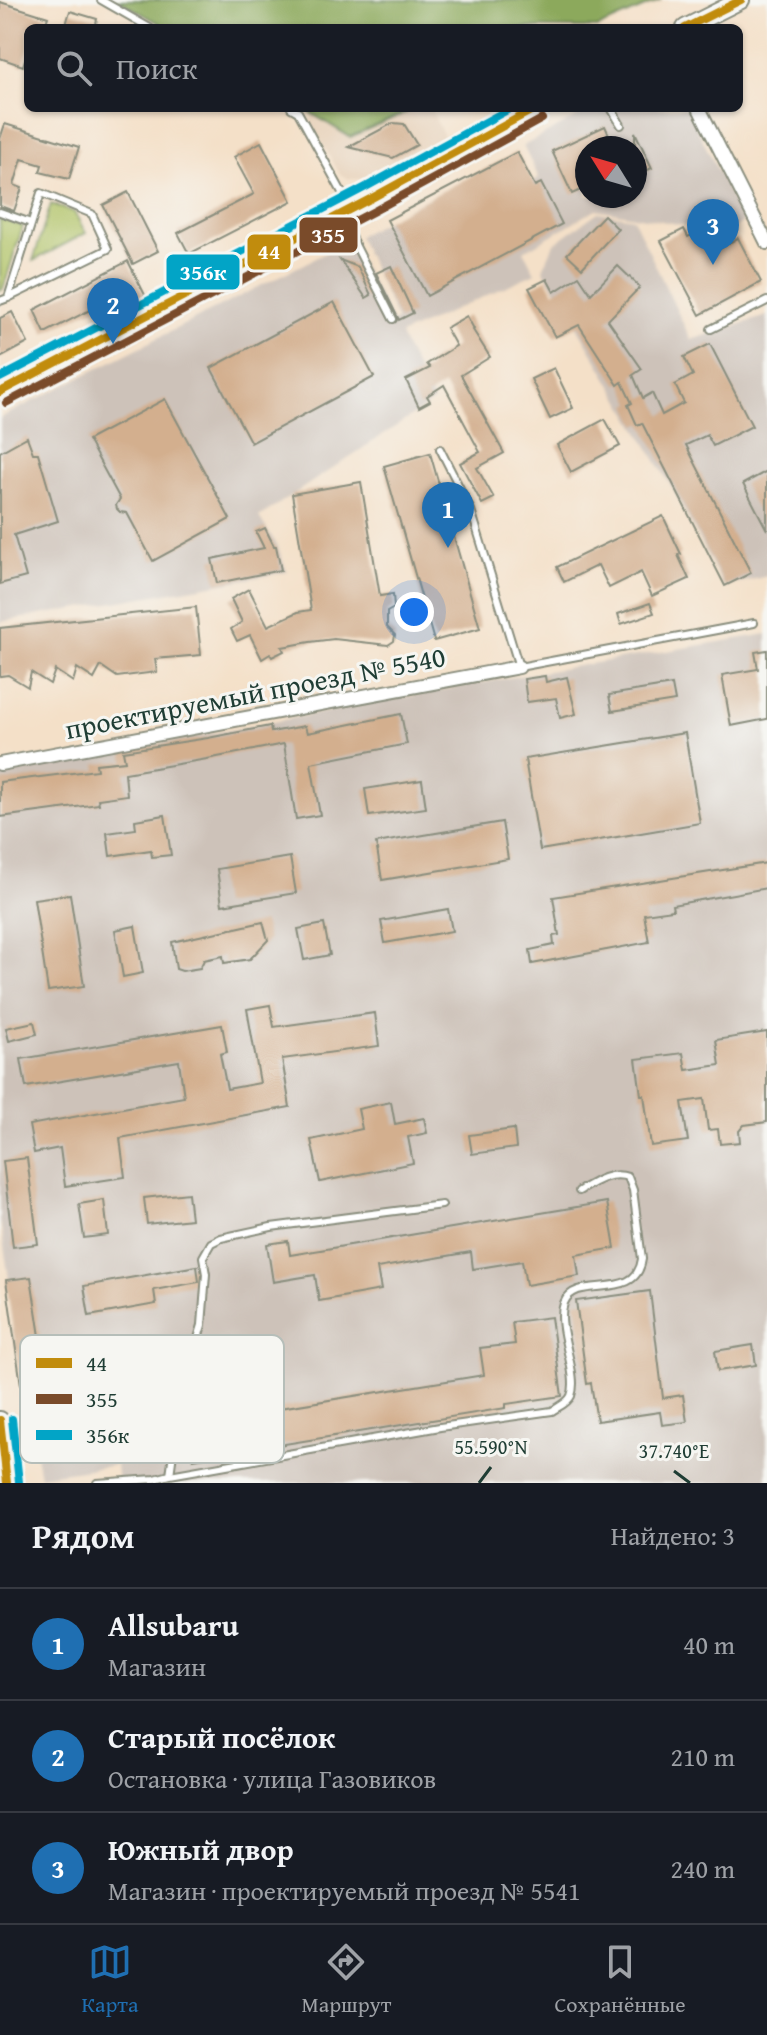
<!DOCTYPE html>
<html lang="ru">
<meta charset="utf-8">
<style>
body{margin:0;font-family:"Gentium Book Plus",serif;background:#242831;color:#f1f3f6}
.compass{position:absolute;left:575px;top:136px;width:72px;height:72px;border-radius:50%;background:#171b24;box-shadow:0 2px 6px #0004;rotate:307deg}
.you{position:absolute;left:414px;top:612px;width:28px;height:28px;margin:-20px;border:6px solid #fff;border-radius:50%;background:#1a73e8;box-shadow:0 0 0 12px #1a73e833}
.badge{display:grid;place-items:center;width:52px;height:52px;border-radius:50%;background:#1f6fb2;color:#fff;font-size:26px;font-weight:700}
.pin{position:absolute;translate:-50% -66px;filter:drop-shadow(0 2px 4px #0008)}
.pin::after{content:'';position:absolute;top:42px;width:28px;height:24px;background:inherit;clip-path:polygon(0 0,100% 0,50% 100%)}
.list{margin:0;padding:0;list-style:none}
h2{display:flex;justify-content:space-between;align-items:center;height:104px;margin:0;padding:0 32px;font-size:34px}
h2 small{font-size:26px;font-weight:400;color:#9ea1a6}
.list li{display:grid;grid-template-columns:52px 1fr auto;gap:24px;align-items:center;box-sizing:border-box;height:112px;padding:0 32px;border-top:2px solid #363941}
.list b{display:block;font-size:30px;white-space:nowrap}
.list p{margin:0;font-size:26px;white-space:nowrap;color:#9ea1a6}
.list em{font-size:26px;font-style:normal;color:#9ea1a6}
.icon{flex:none;width:44px;height:44px;fill:none;stroke:currentColor;stroke-width:2;stroke-linecap:round;stroke-linejoin:round}
.map{position:relative;flex:none;width:767px;height:1483px;overflow:hidden}
.search{position:absolute;background:#171b24;box-shadow:0 2px 6px #0004;left:24px;right:24px;top:24px;height:88px;display:flex;align-items:center;gap:20px;box-sizing:border-box;padding:0 28px;border-radius:12px;color:#9ea1a6;font-size:30px}
.sheet{height:440px;background:#171b24}
nav{display:flex;justify-content:space-around;align-items:center;box-sizing:border-box;height:112px;border-top:2px solid #363941;background:#171b24;font-size:22px;color:#9ea1a6}
nav a{display:grid;justify-items:center;gap:4px}
nav .on{color:#1f6fb2}
.map>svg:first-child{display:block}
.built{fill:#e7d0b7}
.industrial{fill:#cdc2b9;fill-rule:evenodd}
.green{fill:#b1c366;stroke:#68804d;stroke-width:2}
.forest{fill:#8ca95b;stroke:#567348;stroke-width:2}
.building{fill:#d3af8e}
.lines{fill:none;stroke-linecap:round;stroke-linejoin:round}
.service-casing{stroke:#8a8e7e;stroke-width:10}
.minor-casing{stroke:#8a8e7e;stroke-width:16}
.tertiary-casing{stroke:#8a8e7e;stroke-width:20}
.service{stroke:#fff;stroke-width:6}
.minor{stroke:#fff;stroke-width:12}
.tertiary{stroke:#fff;stroke-width:16}
.bus-1-casing{stroke:#f6f6f2;stroke-width:14}
.bus-2-casing{stroke:#f6f6f2;stroke-width:14}
.bus-3-casing{stroke:#f6f6f2;stroke-width:14}
.bus-1{stroke:#c18c0d;stroke-width:8}
.bus-2{stroke:#7a4b2a;stroke-width:8}
.bus-3{stroke:#02a4c6;stroke-width:8}
.ticks{fill:none;stroke:#1f3d34;stroke-width:3}
.labels{text-anchor:middle;dominant-baseline:central;stroke-width:6;stroke-linejoin:round;paint-order:stroke}
.street-label{font-size:28px;fill:#1f3d34;stroke:#f6f6f2}
.key{fill:#f6f6f2;stroke:#b6beb9;stroke-width:2}
.key-label{font-size:22px;fill:#1f3d34}
.ticks-label{font-size:20px;text-anchor:middle;fill:#1f3d34;stroke:#f6f6f2;stroke-width:6;stroke-linejoin:round;paint-order:stroke}
.line-badge{stroke:#f6f6f2;stroke-width:3}
.badge-label{font-size:22px;text-anchor:middle;font-weight:bold;fill:#fff}
</style>
<div class="map">
<svg width="767" height="1483" viewBox="0 0 767 1483">
<rect width="100%" height="100%" fill="#f6f6f2"/>
<filter id="ink" filterUnits="userSpaceOnUse"><feTurbulence type="fractalNoise" baseFrequency=".0125" numOctaves="2"/><feDisplacementMap in="SourceGraphic" scale="16" xChannelSelector="R" yChannelSelector="G"/><feConvolveMatrix kernelMatrix="1 2 1 2 8 2 1 2 1" color-interpolation-filters="sRGB"/></filter>
<filter id="wash" filterUnits="userSpaceOnUse"><feTurbulence type="fractalNoise" baseFrequency=".006" numOctaves="4" result="noise"/><feDisplacementMap in="SourceGraphic" scale="32" xChannelSelector="R" yChannelSelector="G"/><feGaussianBlur stdDeviation="1.8" result="paint"/><feColorMatrix in="noise" values="0 0 0 0 0 0 0 0 0 0 0 0 0 0 0 0 0 1.4 0 .05"/><feComposite in="paint" operator="in"/></filter>
<g filter="url(#wash)">
<rect width="100%" height="100%" fill="#f4e0c8"/>
<polygon class="built" points="319,108 430,108 444,136 363,179 350,179 340,174 309,121"/>
<g class="industrial">
<path d="M 593,108 L 687,108 L 743,222 L 727,233 L 596,209 L 524,251 L 535,273 L 400,335 L 406,349 L 434,401 L 259,517 L 277,545 L 287,572 L 0,622 L 0,418 L 349,241 L 393,323 L 397,320 L 358,236 L 434,195 L 450,226 L 539,178 L 523,146 ZM 587,148 L 635,148 L 635,196 L 587,196 Z"/>
<polygon points="598,212 633,218 691,340 767,316 767,576 724,587 674,491 543,269 554,244"/>
<polygon points="767,634 767,1483 118,1483 116,1465 40,1476 28,1413 25,1413 6,1280 9,1279 0,1220 0,773 513,677"/>
</g>
<g class="green">
<polygon points="51,204 74,212 86,233 33,261"/>
<polygon points="0,219 23,226 3,289 0,290"/>
</g>
<g class="forest">
<polygon points="118,0 661,0 597,28 168,28"/>
<polygon points="303,108 416,108 350,137"/>
</g>
<g id="blocks">
<g class="building">
<polygon points="0,2 48,17 44,28 28,28 28,49 23,66 0,58"/>
<polygon points="70,11 97,19 95,28 65,28"/>
<polygon points="393,123 404,124 417,145 393,158 348,147"/>
<polygon points="5,124 79,147 69,179 40,172 42,165 22,159 14,185 22,188 14,211 0,206 0,139"/>
<polygon points="605,126 615,148 587,148 587,187 572,194 552,151"/>
<polygon points="635,132 652,168 635,176"/>
<polygon points="261,142 292,201 189,254 178,233 254,194 234,157"/>
<polygon points="517,152 535,186 541,183 562,224 427,296 387,220"/>
<polygon points="128,192 158,251 133,264 103,205"/>
<polygon points="604,215 618,229 582,268 567,254"/>
<polygon points="684,229 688,237 696,233 701,242 714,235 721,248 738,238 761,282 700,315 661,241"/>
<polygon points="340,260 358,267 371,295 366,298"/>
<polygon points="128,261 146,297 135,302 129,290 45,333 34,310"/>
<polygon points="391,266 413,313 399,320 376,273"/>
<polygon points="618,266 640,287 608,320 642,369 633,375 643,398 652,393 662,415 684,403 675,385 693,375 684,357 710,344 752,426 713,446 707,435 686,445 751,573 725,586 642,423 637,425 628,405 632,403 622,382 618,385 579,325 555,337 529,288 547,279 554,292 579,276 591,294"/>
<polygon points="334,302 374,377 251,443 211,368"/>
<polygon points="12,312 28,343 0,358 0,318"/>
<polygon points="467,316 474,329 473,330 490,357 461,375 504,453 477,468 494,498 482,504 460,463 480,452 444,385 427,396 430,401 419,407 406,380 430,368 427,364 456,346 446,328"/>
<polygon points="554,368 573,408 550,419 531,379"/>
<polygon points="165,399 230,519 153,561 127,513 120,512 117,509 116,505 120,499 88,440"/>
<polygon points="605,419 620,446 571,472 557,445"/>
<polygon points="27,437 33,453 38,453 58,521 14,535 26,577 0,584 0,452"/>
<polygon points="430,453 480,628 434,641 384,466"/>
<polygon points="767,471 767,530 743,484"/>
<polygon points="361,482 380,596 393,594 394,608 387,612 387,627 395,635 394,641 388,645 334,639 310,642 282,647 284,651 272,657 270,654 262,659 250,635 237,641 231,629 242,622 231,599 249,589 268,626 298,612 311,610 292,494"/>
<polygon points="663,516 681,554 678,555 689,579 652,596 641,572 609,588 598,565 564,582 557,567"/>
<polygon points="265,528 274,546 276,546 281,570 217,583 212,559 264,548 256,532"/>
<polygon points="650,603 654,613 621,624 618,614"/>
<polygon points="196,607 201,655 155,659 157,672 117,677 101,666 94,679 77,668 73,682 55,670 50,684 31,672 28,687 8,675 0,676 0,628"/>
<polygon points="767,650 767,719 731,726 722,675 758,669 755,652"/>
<polygon points="545,676 546,682 567,677 576,714 560,718 556,698 527,702 524,679"/>
<polygon points="672,685 675,701 612,711 609,695"/>
<polygon points="401,714 407,744 311,763 320,815 296,819 284,744 207,759 125,773 127,795 98,799 99,804 0,817 0,782 97,770 96,764 125,761 123,751 208,738 270,726 271,732 305,726 307,733"/>
<polygon points="685,733 700,823 540,850 525,759"/>
<polygon points="422,780 426,808 369,816 365,789"/>
<polygon points="165,815 171,855 152,857 151,850 110,856 107,833 136,829 135,820"/>
<polygon points="502,822 508,859 382,880 376,843"/>
<polygon points="290,857 296,893 222,905 217,869"/>
<polygon points="767,863 767,888 672,905 673,910 644,914 649,942 532,964 530,950 554,945 553,936 559,935 553,897"/>
<polygon points="70,894 84,986 48,991 34,899"/>
<polygon points="448,909 452,931 385,943 381,921"/>
<polygon points="263,922 268,940 250,959 224,963 223,956 204,960 200,968 182,971 176,969 172,942"/>
<polygon points="324,924 330,955 304,960 298,929"/>
<polygon points="135,926 143,973 123,977 115,930"/>
<polygon points="270,1005 274,1027 375,1013 379,1046 282,1059 290,1107 120,1138 125,1177 65,1186 60,1148 34,1153 29,1125 184,1097 179,1061 26,1087 21,1059 222,1025 227,1052 220,1054 227,1089 260,1083 247,1009"/>
<polygon points="34,1022 37,1034 9,1041 6,1028"/>
<polygon points="767,1032 767,1122 744,1125 739,1131 740,1142 720,1144 718,1129 708,1130 704,1099 682,1102 688,1141 651,1146 644,1095 641,1095 636,1059 683,1053 686,1070 720,1065 716,1040"/>
<polygon points="391,1102 395,1124 424,1118 427,1133 408,1137 413,1163 320,1182 311,1140 362,1129 358,1109"/>
<polygon points="514,1129 516,1148 472,1154 469,1135"/>
<polygon points="27,1158 38,1244 13,1247 3,1161"/>
<polygon points="188,1193 191,1219 147,1224 144,1198"/>
<polygon points="104,1200 108,1235 84,1238 79,1204"/>
<polygon points="607,1202 615,1248 576,1255 579,1276 526,1285 522,1261 473,1269 471,1252 377,1268 381,1290 319,1301 315,1275 273,1282 267,1244 288,1241 290,1255"/>
<polygon points="197,1266 199,1282 154,1290 156,1304 89,1316 84,1286"/>
<polygon points="31,1277 51,1409 25,1413 6,1280"/>
<polygon points="650,1291 663,1398 683,1395 687,1422 662,1425 660,1412 597,1421 591,1383 587,1384 576,1301"/>
<polygon points="551,1317 562,1396 506,1404 506,1408 193,1459 187,1423 484,1375 480,1348 515,1344 512,1322"/>
<polygon points="753,1345 756,1365 718,1371 715,1351"/>
</g>
</g>
</g>
<g filter="url(#ink)">
<use href="#blocks" fill-opacity="0" stroke="#8a8e7e" stroke-width="2"/>
<g class="lines">
<g class="service-casing">
<g id="service">
<polyline points="101,0 150,28"/>
<polyline points="291,108 298,112 350,207"/>
<polyline points="611,108 621,125"/>
<polyline points="0,212 31,223"/>
<polyline points="340,215 393,319"/>
<polyline points="0,301 8,298 108,249 92,214 41,193 8,298"/>
<polyline points="711,329 767,301"/>
<polyline points="440,449 471,510 519,667 754,623"/>
<path d="M 170,1475 L 440,1427 L 552,1411 C 558,1407 568,1403 571,1396 C 580,1374 555,1328 564,1303 C 576,1272 636,1304 642,1259 L 633,1190 L 628,1177 C 610,1171 594,1182 579,1191"/>
<polyline points="97,1483 155,1479 170,1475 173,1453 170,1374 178,1360 196,1345 202,1325 206,1274 203,1257 211,1243 221,1238 271,1227 442,1205"/>
</g>
</g>
<g class="minor-casing">
<g id="minor">
<polyline points="699,108 767,243"/>
<polyline points="0,764 519,667"/>
</g>
</g>
<g class="tertiary-casing">
<g id="tertiary">
<polyline points="685,28 741,0"/>
<polyline points="0,392 370,199 536,108"/>
<polyline points="0,1420 7,1483"/>
</g>
</g>
<use href="#service" class="service"/>
<use href="#minor" class="minor"/>
<use href="#tertiary" class="tertiary"/>
<g class="bus-1-casing">
<g id="bus-1">
<polyline points="685,28 741,0"/>
<polyline points="0,392 370,199 536,108"/>
<polyline points="0,1420 7,1483"/>
</g>
</g>
<g class="bus-2-casing">
<polyline id="bus-2" points="6,403 376,210 542,119"/>
</g>
<g class="bus-3-casing">
<g id="bus-3">
<polyline points="0,378 364,188 511,108"/>
<polyline points="12,1419 19,1482"/>
</g>
</g>
<use href="#bus-1" class="bus-1"/>
<use href="#bus-2" class="bus-2"/>
<use href="#bus-3" class="bus-3"/>
</g>
</g>
<path class="ticks" d="M 674,1471 L 690,1483M 479,1483 L 491,1467"/>
<g class="labels">
<g class="street-label">
<text transform="translate(255 692) rotate(-11)">проектируемый проезд № 5540</text>
</g>
</g>
<rect x="20" y="1335" width="264" height="128" rx="12" class="key"/>
<rect x="36" y="1358" width="36" height="10" fill="#c18c0d"/>
<rect x="36" y="1394" width="36" height="10" fill="#7a4b2a"/>
<rect x="36" y="1430" width="36" height="10" fill="#02a4c6"/>
<g class="key-label">
<text x="86" y="1371">44</text>
<text x="86" y="1407">355</text>
<text x="86" y="1443">356к</text>
</g>
<g class="ticks-label">
<text x="491" y="1454">55.590°N</text>
<text x="674" y="1458">37.740°E</text>
</g>
<g class="line-badge">
<rect x="298" y="216" width="61" height="38" rx="8" fill="#7a4b2a"/>
<rect x="246" y="233" width="46" height="38" rx="8" fill="#c18c0d"/>
<rect x="165" y="253" width="76" height="38" rx="8" fill="#02a4c6"/>
</g>
<g class="badge-label">
<text x="328" y="243">355</text>
<text x="269" y="259">44</text>
<text x="203" y="280">356к</text>
</g>
</svg>
<svg class="compass" viewBox="-18 -18 36 36"><path d="M0-13l5 13h-10z" fill="#e53935"/><path d="M0 13l5-13h-10z" fill="#9ea1a6"/></svg>
<div class="you"></div>
<div class="pin badge" style="left:448px;top:548px">1</div>
<div class="pin badge" style="left:113px;top:344px">2</div>
<div class="pin badge" style="left:713px;top:265px">3</div>
<div class="search"><svg class="icon" aria-label="search" viewBox="0 0 24 24"><circle cx="10" cy="10" r="6"/><path d="M15 15l6 6"/></svg>Поиск</div>
</div>
<section class="sheet">
<h2>Рядом<small>Найдено: 3</small></h2>
<ul class="list">
<li><span class="badge">1</span><div><b>Allsubaru</b><p>Магазин</p></div><em>40 m</em></li>
<li><span class="badge">2</span><div><b>Старый посёлок</b><p>Остановка · улица Газовиков</p></div><em>210 m</em></li>
<li><span class="badge">3</span><div><b>Южный двор</b><p>Магазин · проектируемый проезд № 5541</p></div><em>240 m</em></li>
</ul>
</section>
<nav>
<a class="on"><svg class="icon" aria-label="map" viewBox="0 0 24 24"><path d="M3 6l6-2 6 2 6-2v14l-6 2-6-2-6 2zM9 4v14M15 6v14"/></svg>Карта</a>
<a><svg class="icon" aria-label="directions" viewBox="0 0 24 24"><path d="M12 3l9 9-9 9-9-9zM9 14v-3h6M13 9l2 2-2 2"/></svg>Маршрут</a>
<a><svg class="icon" aria-label="saved" viewBox="0 0 24 24"><path d="M7 4h10v16l-5-4-5 4z"/></svg>Сохранённые</a>
</nav>
